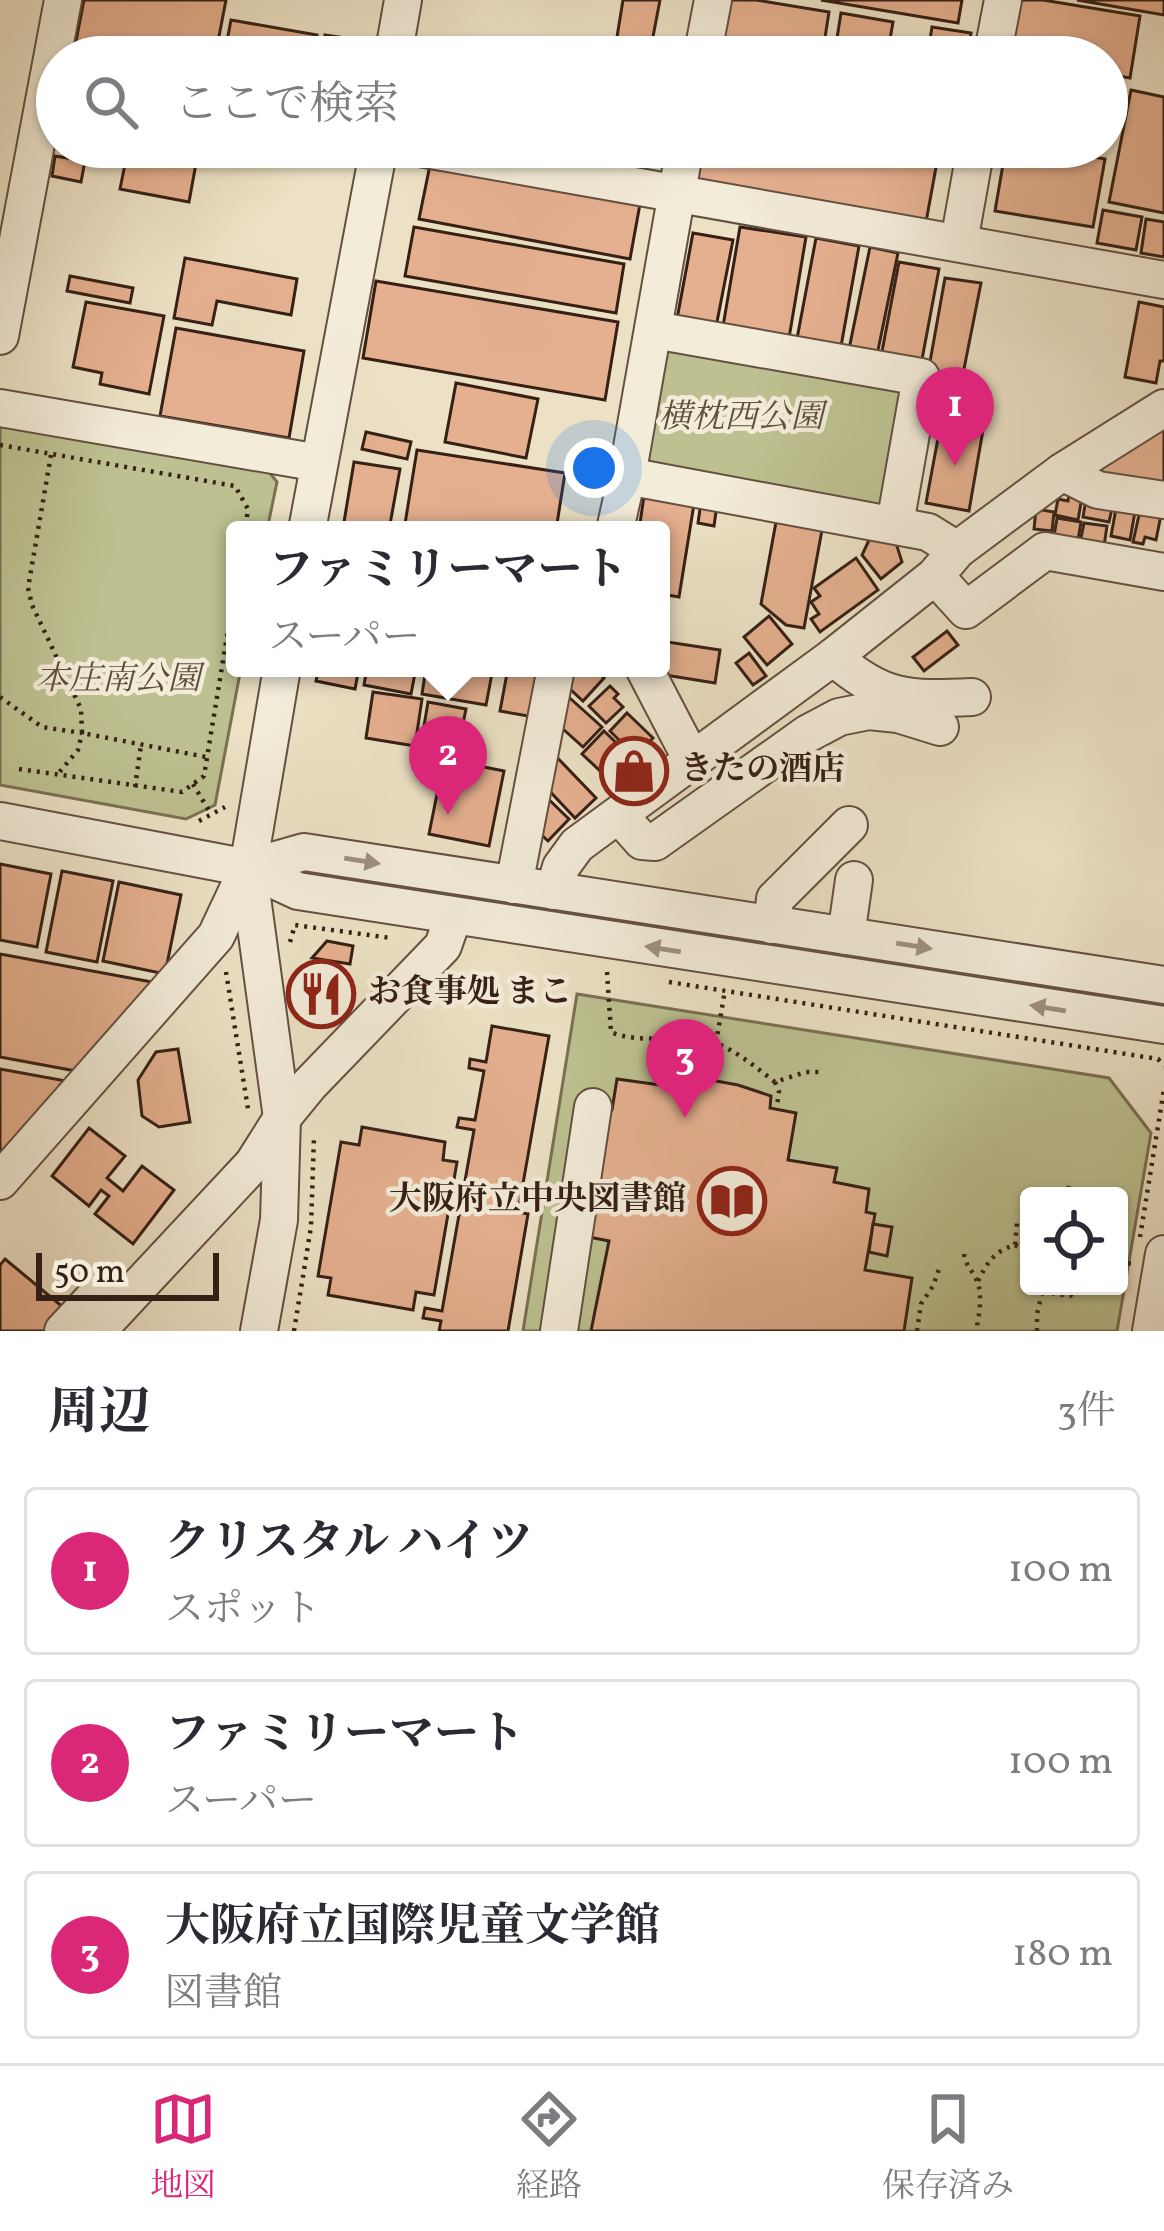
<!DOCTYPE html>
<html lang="ja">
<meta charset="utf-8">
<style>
body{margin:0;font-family:Vollkorn,"Noto Serif JP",serif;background:#f7f7f7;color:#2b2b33}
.controls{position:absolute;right:36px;bottom:36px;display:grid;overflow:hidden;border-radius:12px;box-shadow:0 3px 9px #0004}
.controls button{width:108px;height:108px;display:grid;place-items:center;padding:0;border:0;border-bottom:3px solid #e1e1e2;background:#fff;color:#2b2b33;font:60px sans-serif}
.scale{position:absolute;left:36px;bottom:30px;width:183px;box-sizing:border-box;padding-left:12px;border:6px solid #362015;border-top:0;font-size:33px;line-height:42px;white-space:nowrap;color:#362015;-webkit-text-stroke:9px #f3ecd9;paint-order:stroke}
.you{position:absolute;left:594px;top:468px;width:42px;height:42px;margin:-30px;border:9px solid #fff;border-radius:50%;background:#1a73e8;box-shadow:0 0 0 18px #1a73e833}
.badge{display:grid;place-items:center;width:78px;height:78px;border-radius:50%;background:#db2777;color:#fff;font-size:39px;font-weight:700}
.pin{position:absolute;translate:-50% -99px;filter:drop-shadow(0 3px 6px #0008)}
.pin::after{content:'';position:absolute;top:63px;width:42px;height:36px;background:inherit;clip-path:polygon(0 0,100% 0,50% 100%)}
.popup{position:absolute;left:226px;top:521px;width:444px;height:156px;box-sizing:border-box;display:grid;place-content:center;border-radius:12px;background:#fff;filter:drop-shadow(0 3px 9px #0005);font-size:39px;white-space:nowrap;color:#7c7c81}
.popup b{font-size:45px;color:#2b2b33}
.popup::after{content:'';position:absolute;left:50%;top:100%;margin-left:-24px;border:24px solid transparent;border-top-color:#fff}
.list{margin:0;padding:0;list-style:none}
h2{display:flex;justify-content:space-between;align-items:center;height:156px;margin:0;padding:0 48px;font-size:51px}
h2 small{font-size:39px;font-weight:400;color:#7c7c81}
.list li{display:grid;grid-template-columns:78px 1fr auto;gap:36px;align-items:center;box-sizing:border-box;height:168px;margin:0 24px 24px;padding:0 24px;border:3px solid #e1e1e2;border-radius:12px}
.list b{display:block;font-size:45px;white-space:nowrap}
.list p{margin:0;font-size:39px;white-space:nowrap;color:#7c7c81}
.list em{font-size:39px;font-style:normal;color:#7c7c81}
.icon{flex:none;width:66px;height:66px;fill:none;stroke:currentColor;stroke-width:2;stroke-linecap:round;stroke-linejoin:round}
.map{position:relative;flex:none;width:1164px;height:1331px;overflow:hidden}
.search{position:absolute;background:#fff;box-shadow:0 3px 9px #0004;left:36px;right:36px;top:36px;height:132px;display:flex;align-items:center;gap:30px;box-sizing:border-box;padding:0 42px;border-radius:66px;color:#7c7c81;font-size:45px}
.sheet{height:732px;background:#fff}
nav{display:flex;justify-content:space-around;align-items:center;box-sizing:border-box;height:168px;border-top:3px solid #e1e1e2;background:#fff;font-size:33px;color:#7c7c81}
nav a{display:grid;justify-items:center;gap:6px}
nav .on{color:#db2777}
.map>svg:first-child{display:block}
.green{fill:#bdc191;stroke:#7a7053;stroke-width:3;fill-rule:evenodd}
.building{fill:#e5b090;stroke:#362015;stroke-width:3}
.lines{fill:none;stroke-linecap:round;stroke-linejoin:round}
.minor-casing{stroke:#645041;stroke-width:40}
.path{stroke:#362015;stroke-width:4.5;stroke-dasharray:3 6;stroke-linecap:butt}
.minor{stroke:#f3ecd9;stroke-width:36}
.oneway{fill:#9e9081}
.labels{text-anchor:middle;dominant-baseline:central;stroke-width:9;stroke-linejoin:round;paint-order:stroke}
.park-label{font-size:33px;font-style:italic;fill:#5e503a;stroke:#f3ecd9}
.poi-label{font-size:33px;font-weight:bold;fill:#362015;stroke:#f3ecd9;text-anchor:start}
</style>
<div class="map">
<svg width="1164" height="1331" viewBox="0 0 1164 1331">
<rect width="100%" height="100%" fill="#ece1c5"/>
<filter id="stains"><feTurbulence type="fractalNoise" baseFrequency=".00167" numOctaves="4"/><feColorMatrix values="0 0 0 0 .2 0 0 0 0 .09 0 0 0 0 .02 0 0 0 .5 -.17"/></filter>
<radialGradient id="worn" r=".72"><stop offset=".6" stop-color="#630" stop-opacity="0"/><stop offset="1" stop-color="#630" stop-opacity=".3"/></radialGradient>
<g class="green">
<polygon points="679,342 898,381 911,401 894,496 873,509 653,469 642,454 661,351"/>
<polygon points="0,423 269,472 277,482 267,530 235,530 235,668 241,668 215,805 186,819 0,785"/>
<path d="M 577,994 L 1109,1078 L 1151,1133 L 1117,1331 L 523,1331 ZM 1029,1196 L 1119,1196 L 1119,1286 L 1029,1286 Z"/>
</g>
<g class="building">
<polygon points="84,0 226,0 215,57 73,57"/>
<polygon points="623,0 660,0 652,42 617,37"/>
<polygon points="723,0 756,0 829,12 822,57 716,41"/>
<polygon points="821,0 962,0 958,23"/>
<polygon points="1016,0 1043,0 1140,16 1130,78 1107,74 1107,57 1007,57"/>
<polygon points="1077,0 1164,0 1164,15"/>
<polygon points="841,13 893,22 887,57 834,57"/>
<polygon points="231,20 317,35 314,57 224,57"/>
<polygon points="932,27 971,33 968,52 929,46"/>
<polygon points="325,35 359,40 356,57 321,57"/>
<polygon points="1131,90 1164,97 1164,213 1109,202"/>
<polygon points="59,147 199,147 189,202 120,189 126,159"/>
<polygon points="703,147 919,147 939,151 926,222 697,182"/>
<polygon points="1006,147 1035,147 1105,159 1093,227 995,211"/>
<polygon points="55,156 85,161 81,182 52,176"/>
<polygon points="430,165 640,204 630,259 419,219"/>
<polygon points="1103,210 1142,217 1136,250 1097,243"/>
<polygon points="1146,219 1164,222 1164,257 1141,253"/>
<polygon points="414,227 624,264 616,313 405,276"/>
<polygon points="740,227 806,237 788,344 722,332"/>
<polygon points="693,233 733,240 716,327 677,319"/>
<polygon points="816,238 859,246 840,352 796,344"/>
<polygon points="870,247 898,253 876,360 848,354"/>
<polygon points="185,258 297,279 291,315 217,301 212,325 174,318"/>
<polygon points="899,262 939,269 920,370 880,362"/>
<polygon points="70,276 133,288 130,303 67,291"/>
<polygon points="945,278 981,283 962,379 928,373"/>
<polygon points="376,281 618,322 605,400 363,358"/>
<polygon points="86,302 164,316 149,394 100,384 102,373 73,367"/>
<polygon points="1139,302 1164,307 1164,361 1160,361 1156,383 1125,377"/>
<polygon points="176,328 304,351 289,438 160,416"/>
<polygon points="930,382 985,391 980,420 925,411"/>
<polygon points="456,383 538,399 526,458 445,442"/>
<polygon points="941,422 983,430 969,511 926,503"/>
<polygon points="1164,427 1164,494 1107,481 1098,465"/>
<polygon points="366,432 411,442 407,459 362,449"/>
<polygon points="417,450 565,473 556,530 404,530"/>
<polygon points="354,462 400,469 389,530 343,528"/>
<polygon points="1069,495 1082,497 1078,520 1055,515 1058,499 1068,501"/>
<polygon points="644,496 694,504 679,597 661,594 661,530 639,530"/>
<polygon points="1086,499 1113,504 1109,522 1083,517"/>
<polygon points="701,502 717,505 714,526 698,523"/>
<polygon points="1117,503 1136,506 1130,540 1111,536"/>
<polygon points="1141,506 1162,510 1156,540 1145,537 1143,544 1133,542"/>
<polygon points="1036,509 1054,512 1052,531 1034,529"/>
<polygon points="1057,518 1081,522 1078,540 1054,536"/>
<polygon points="776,522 822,530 804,628 786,625 761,604"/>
<polygon points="1084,523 1107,526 1104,546 1080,543"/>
<polygon points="870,538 896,543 902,562 881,579 862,555"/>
<polygon points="856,558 878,590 820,632 811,619 819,614 811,602 820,596 814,588"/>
<polygon points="769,616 792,644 767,665 744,637"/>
<polygon points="947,631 958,645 924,671 913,657"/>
<polygon points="661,641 720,650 715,683 659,674"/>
<polygon points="749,653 766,676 753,685 736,663"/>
<polygon points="319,668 359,668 355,689 316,681"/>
<polygon points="367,668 416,668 411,694 364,685"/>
<polygon points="426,668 493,668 486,705 422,694"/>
<polygon points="508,668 542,668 534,717 500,711"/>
<polygon points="563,668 593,668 604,678 583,701 556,676"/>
<polygon points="610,686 618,694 614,698 623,707 606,723 589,706"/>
<polygon points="562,691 602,727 583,747 553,720"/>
<polygon points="373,692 422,699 415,746 366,738"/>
<polygon points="428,702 466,709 461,733 424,726"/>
<polygon points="627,713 653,738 635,756 610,731"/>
<polygon points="604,731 633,759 612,782 582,754"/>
<polygon points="548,748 596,798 575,818 542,783"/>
<polygon points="444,759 504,771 489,846 429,834"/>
<polygon points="538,789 569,819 548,841 533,827"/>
<polygon points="0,864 51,874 37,947 0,940"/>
<polygon points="62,871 113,881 97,962 46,952"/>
<polygon points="119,882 181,895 165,974 103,961"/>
<polygon points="327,941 353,946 350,964 312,958"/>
<polygon points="0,954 152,982 76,1071 0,1057"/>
<rect x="305" y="977" width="32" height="34"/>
<polygon points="492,1026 549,1036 518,1212 528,1214 508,1331 439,1331 441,1321 423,1318 425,1308 442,1311 474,1130 457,1127 459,1118 475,1120 484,1071 469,1068 470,1059 486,1062"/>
<polygon points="178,1049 190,1122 159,1127 142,1116 138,1080 156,1052"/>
<polygon points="0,1069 66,1081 0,1159"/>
<polygon points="689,1076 738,1085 771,1096 770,1108 796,1113 788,1160 837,1168 834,1182 869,1189 866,1212 875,1214 865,1270 912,1278 904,1331 591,1331 609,1241 589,1237 599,1122 612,1110 617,1079 660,1085"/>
<polygon points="362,1127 445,1142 443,1160 457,1162 434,1295 416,1292 413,1310 328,1295 331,1278 318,1276 341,1142 359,1145"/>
<polygon points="89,1128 125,1156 107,1178 123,1191 142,1166 174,1190 133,1244 95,1214 109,1196 101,1190 89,1206 52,1176"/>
<polygon points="873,1224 892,1227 887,1256 869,1252"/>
<polygon points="5,1259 64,1308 45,1331 0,1331 0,1265"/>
</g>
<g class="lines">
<g class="minor-casing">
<g id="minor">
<polyline points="393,57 403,0"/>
<polyline points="702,57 713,0"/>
<polyline points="992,57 1003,0"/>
<polyline points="414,147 1164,280"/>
<polyline points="959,242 976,147"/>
<polyline points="654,330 921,377 895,524"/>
<polyline points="0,336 63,0"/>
<polyline points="0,408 319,463"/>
<polyline points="1062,472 1098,490 1164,500"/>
<polyline points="627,476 928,532 957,550"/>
<polyline points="307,530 379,147"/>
<polyline points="615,530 627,476 685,147"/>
<polyline points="935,576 966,610 1045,551 1164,572"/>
<path d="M 833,657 C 884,700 907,700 972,697"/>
<polyline points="644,668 693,762"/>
<polyline points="619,815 642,841 655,842 807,734 839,717 869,711 898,714 940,727"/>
<polyline points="0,821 248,868 298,891 1164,1025"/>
<polyline points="514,885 556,668"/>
<polyline points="554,891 561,867 577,845 833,657 935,576 957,550 1062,472 1164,408"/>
<polyline points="772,925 775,899 849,825"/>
<polyline points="846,936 854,880"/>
<polyline points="0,1181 216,936 248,868 304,852 1164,985"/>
<polyline points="63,1331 107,1284"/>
<polyline points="97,1331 253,1164 282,1118 309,1085 443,946 453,917"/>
<polyline points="259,1331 279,1220 282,1118 248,868 282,668"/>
<polyline points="559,1331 593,1107"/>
<polyline points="1151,1331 1164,1254"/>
</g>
</g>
<g class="path">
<polyline points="0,445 235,486 248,509 245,530"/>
<polyline points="51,455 28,588 32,605 81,709 82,733 206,757"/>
<polyline points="0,697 42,727 82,733 78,750 57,775"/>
<polyline points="19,769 182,792 204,776 235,588"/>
<polyline points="193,784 211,814"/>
<polyline points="135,787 141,745"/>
<polyline points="199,821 225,807"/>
<polyline points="290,942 295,925 391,938"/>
<polyline points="226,972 248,1109"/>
<path d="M 607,972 L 611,1032 C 639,1045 687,1033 718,1044 C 738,1052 758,1069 775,1082 L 806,1072 L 822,1072"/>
<polyline points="669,982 1158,1059 1164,1066"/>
<polyline points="716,1043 725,990"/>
<polyline points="775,1082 779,1092 777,1106"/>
<polyline points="1067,1196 1069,1186"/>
<polyline points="1140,1237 1164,1089"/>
<polyline points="1015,1245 1029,1253"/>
<path d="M 964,1254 C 966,1267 972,1269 977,1281 C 983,1295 979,1316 976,1331"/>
<polyline points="1119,1262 1135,1264"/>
<path d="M 978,1281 C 987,1263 994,1251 1015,1245 L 1017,1222"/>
<polyline points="1043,1292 1070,1296 1079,1286"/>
<polyline points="294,1331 311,1227 314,1137"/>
<polyline points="917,1331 921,1304 933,1286 940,1266"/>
<polyline points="1037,1331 1037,1314 1044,1286"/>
</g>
<use href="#minor" class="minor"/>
</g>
<defs><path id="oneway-solid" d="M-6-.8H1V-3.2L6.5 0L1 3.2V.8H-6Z" transform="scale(3)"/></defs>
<g class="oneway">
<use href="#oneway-solid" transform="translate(362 861) rotate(9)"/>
<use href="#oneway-solid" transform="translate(914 946) rotate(9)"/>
<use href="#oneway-solid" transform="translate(663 949) rotate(-171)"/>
<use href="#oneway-solid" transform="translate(1048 1008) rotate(-171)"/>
</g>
<defs>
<g id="shop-ring" transform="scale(3.45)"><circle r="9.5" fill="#f3ecd9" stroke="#8f2418" stroke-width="1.5"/><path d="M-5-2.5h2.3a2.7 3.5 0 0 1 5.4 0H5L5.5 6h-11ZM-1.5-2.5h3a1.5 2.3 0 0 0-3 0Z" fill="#8f2418"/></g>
<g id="restaurant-ring" transform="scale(3.45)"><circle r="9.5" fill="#f3ecd9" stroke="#8f2418" stroke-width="1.5"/><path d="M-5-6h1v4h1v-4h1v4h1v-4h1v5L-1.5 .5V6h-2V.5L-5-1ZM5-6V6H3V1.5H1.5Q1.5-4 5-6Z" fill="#8f2418"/></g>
<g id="library-ring" transform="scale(3.45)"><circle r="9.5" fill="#f3ecd9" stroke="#8f2418" stroke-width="1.5"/><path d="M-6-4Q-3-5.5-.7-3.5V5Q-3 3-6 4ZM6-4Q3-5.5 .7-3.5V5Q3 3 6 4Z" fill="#8f2418"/></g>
</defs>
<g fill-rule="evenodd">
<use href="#shop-ring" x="634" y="771"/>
<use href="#restaurant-ring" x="321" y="994"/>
<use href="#library-ring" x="732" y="1201"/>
</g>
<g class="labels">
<g class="park-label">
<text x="741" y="419">横枕西公園</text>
<text x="118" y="681">本庄南公園</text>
</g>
<g class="poi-label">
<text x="680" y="771">きたの酒店</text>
<text x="368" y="994">お食事処 まこ</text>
<text x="686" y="1201" text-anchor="end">大阪府立中央図書館</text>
</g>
</g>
<rect width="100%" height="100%" filter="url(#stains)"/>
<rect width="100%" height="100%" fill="url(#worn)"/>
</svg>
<div class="controls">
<button><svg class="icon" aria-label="locate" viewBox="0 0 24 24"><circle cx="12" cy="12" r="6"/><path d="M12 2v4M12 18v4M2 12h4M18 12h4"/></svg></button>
</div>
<div class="scale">50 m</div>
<div class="you"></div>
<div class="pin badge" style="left:955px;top:466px">1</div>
<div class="pin badge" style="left:448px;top:815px">2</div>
<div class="popup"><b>ファミリーマート</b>スーパー</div>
<div class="pin badge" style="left:685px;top:1118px">3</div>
<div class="search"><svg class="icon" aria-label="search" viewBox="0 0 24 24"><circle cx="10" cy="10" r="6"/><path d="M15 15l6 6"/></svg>ここで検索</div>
</div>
<section class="sheet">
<h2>周辺<small>3件</small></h2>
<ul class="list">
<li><span class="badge">1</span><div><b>クリスタル ハイツ</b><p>スポット</p></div><em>100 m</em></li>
<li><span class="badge">2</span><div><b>ファミリーマート</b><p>スーパー</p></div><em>100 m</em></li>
<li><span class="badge">3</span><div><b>大阪府立国際児童文学館</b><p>図書館</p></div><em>180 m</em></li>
</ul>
</section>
<nav>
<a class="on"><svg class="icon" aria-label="map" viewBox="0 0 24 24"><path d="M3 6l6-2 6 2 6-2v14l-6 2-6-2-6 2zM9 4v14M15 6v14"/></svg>地図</a>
<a><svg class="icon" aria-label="directions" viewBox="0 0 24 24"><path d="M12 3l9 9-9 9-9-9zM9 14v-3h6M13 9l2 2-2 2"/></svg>経路</a>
<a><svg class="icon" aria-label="saved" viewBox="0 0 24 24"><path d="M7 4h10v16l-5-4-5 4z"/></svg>保存済み</a>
</nav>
